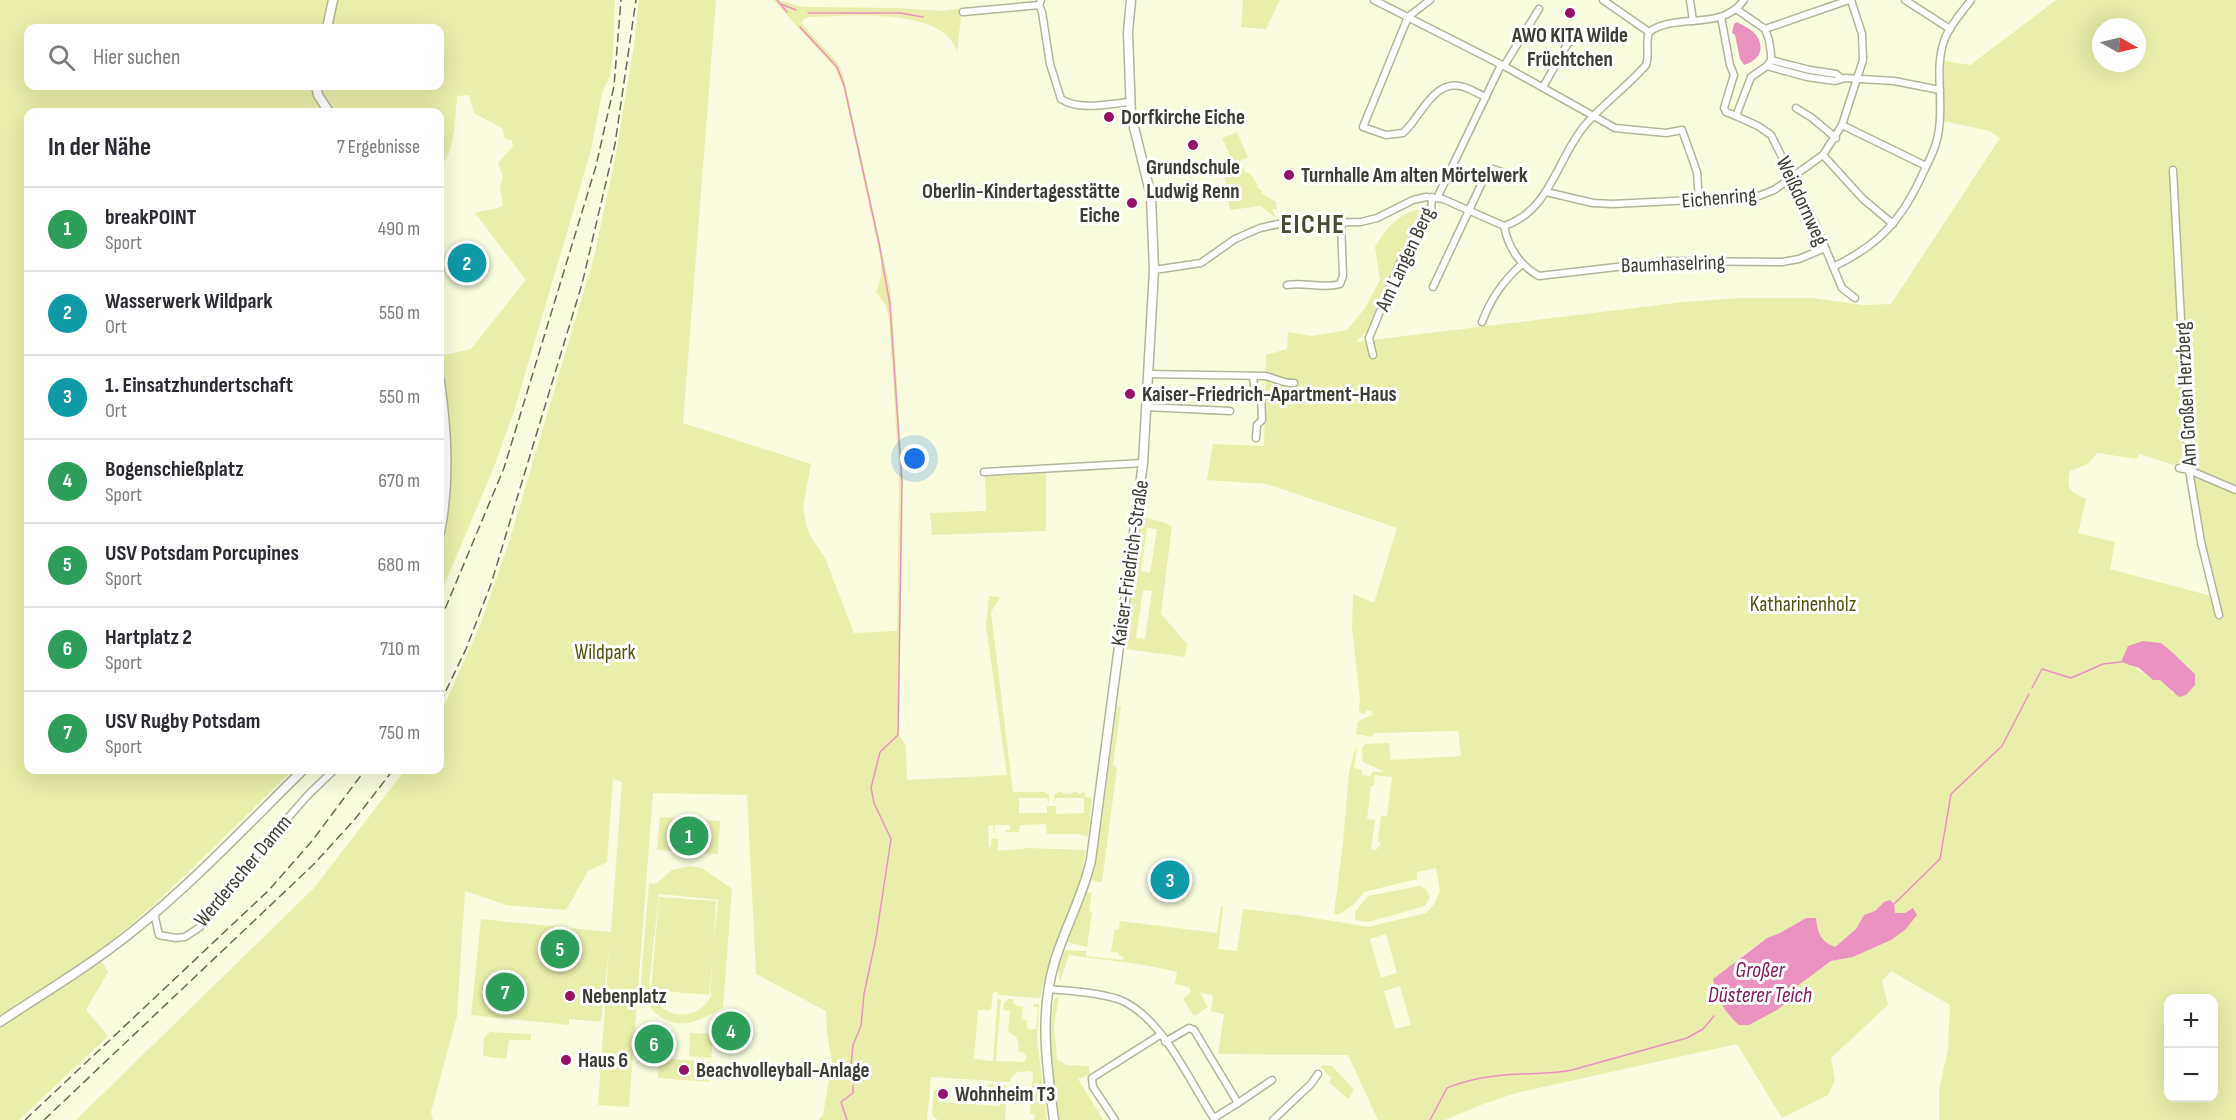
<!DOCTYPE html>
<html lang="de">
<meta charset="utf-8">
<style>
body{margin:0;font-family:"Sofia Sans Condensed",sans-serif;background:#f2f2f3;color:#2b2b33}
.controls{position:absolute;right:18px;bottom:18px;display:grid;overflow:hidden;border-radius:12px;box-shadow:0 6px 24px #0002}
.controls button{width:54px;height:54px;display:grid;place-items:center;padding:0;border:0;border-bottom:2px solid #e1e1e2;background:#fff;color:#2b2b33;font:30px sans-serif}
.compass{position:absolute;left:2092px;top:18px;width:54px;height:54px;border-radius:50%;background:#fff;box-shadow:0 6px 24px #0002;rotate:98deg}
.you{position:absolute;left:915px;top:459px;width:21px;height:21px;margin:-15px;border:4px solid #fff;border-radius:50%;background:#1a73e8;box-shadow:0 0 0 9px #1a73e833}
.badge{display:grid;place-items:center;width:39px;height:39px;border-radius:50%;background:#971167;color:#fff;font-size:20px;font-weight:700}
.pin{position:absolute;translate:-50% -50%;border:3px solid #fff;box-shadow:0 2px 6px #0006}
.list{margin:0;padding:0;list-style:none}
h2{display:flex;justify-content:space-between;align-items:center;height:78px;margin:0;padding:0 24px;font-size:26px}
h2 small{font-size:20px;font-weight:400;color:#7c7c81}
.list li{display:grid;grid-template-columns:39px 1fr auto;gap:18px;align-items:center;box-sizing:border-box;height:84px;padding:0 24px;border-top:2px solid #e1e1e2}
.list b{display:block;font-size:22px;white-space:nowrap}
.list p{margin:0;font-size:20px;white-space:nowrap;color:#7c7c81}
.list em{font-size:20px;font-style:normal;color:#7c7c81}
.icon{flex:none;width:33px;height:33px;fill:none;stroke:currentColor;stroke-width:2;stroke-linecap:round;stroke-linejoin:round}
.map{position:relative;flex:none;width:2236px;height:1120px;overflow:hidden}
.search{position:absolute;background:#fff;box-shadow:0 6px 24px #0002;left:24px;top:24px;width:420px;height:66px;display:flex;align-items:center;gap:15px;box-sizing:border-box;padding:0 21px;border-radius:12px;color:#7c7c81;font-size:22px}
.panel{position:absolute;background:#fff;box-shadow:0 6px 24px #0002;left:24px;top:108px;width:420px;height:666px;border-radius:12px}
.map>svg:first-child{display:block}
.green{fill:#e9eeaa;fill-rule:evenodd}
.water{fill:#eb93c0}
.lines{fill:none;stroke-linecap:round;stroke-linejoin:round}
.stream{stroke:#eb93c0;stroke-width:1.5}
.street-casing{stroke:#b3b69b;stroke-width:9}
.secondary-casing{stroke:#b3b69b;stroke-width:11}
.street{stroke:#fff;stroke-width:6}
.secondary{stroke:#fff;stroke-width:8}
.rail{stroke:#6a6b5c;stroke-width:1.5;stroke-dasharray:9 4.5;stroke-linecap:butt}
.poi-dot{fill:#971167;stroke:#fff;stroke-width:2}
.labels{text-anchor:middle;dominant-baseline:central;stroke-width:6;stroke-linejoin:round;paint-order:stroke}
.poi-label{font-size:21px;font-weight:bold;fill:#3c3d32;stroke:#fff;text-anchor:start}
.street-label{font-size:21px;fill:#3c3d32;stroke:#fff}
.park-label{font-size:21px;fill:#51540b;stroke:#fff}
.water-label{font-size:22px;font-style:italic;fill:#811b59;stroke:#fff}
.district-label{font-size:27px;font-weight:bold;letter-spacing:1.5px;fill:#494b33;stroke:#fff}
</style>
<div class="map">
<svg width="2236" height="1120" viewBox="0 0 2236 1120">
<rect width="100%" height="100%" fill="#f9fcdf"/>
<g class="green">
<path d="M 0,0 L 615,0 L 613,53 L 610,76 L 602,93 L 591,150 L 568,229 L 515,408 L 494,467 L 440,595 L 440,356 L 471,349 L 526,280 L 475,213 C 484,209 496,211 503,205 L 500,188 L 503,176 L 498,163 L 513,146 L 512,140 L 505,139 L 502,128 L 474,113 L 469,95 L 457,96 C 455,117 455,141 446,160 L 440,162 L 440,112 L 28,112 L 28,770 L 293,770 L 155,904 L 97,953 L 108,972 L 86,1010 L 108,1036 L 19,1120 L 0,1120 ZM 28,28 L 440,28 L 440,86 L 28,86 Z"/>
<path d="M 639,0 L 716,0 L 683,423 L 811,464 L 803,507 L 807,527 L 811,537 L 825,558 L 854,633 L 897,631 L 899,474 L 889,318 L 885,304 L 876,292 L 881,277 L 881,261 L 843,86 L 834,67 L 773,0 C 785,0 796,7 809,7 L 897,8 L 942,11 L 962,8 L 957,52 C 945,6 846,16 810,17 L 805,18 L 801,23 L 838,63 L 843,74 L 891,292 L 903,480 L 899,735 L 906,746 L 907,780 L 1007,775 L 986,626 L 989,596 L 1000,597 L 991,612 L 1013,792 L 1044,792 L 1049,795 L 1049,804 L 1047,798 L 1019,798 L 1019,813 L 1047,813 L 1047,806 L 1056,806 L 1056,814 L 1084,813 L 1084,798 L 1056,798 L 1054,803 L 1054,795 L 1059,791 C 1065,795 1070,795 1075,791 L 1079,794 L 1085,792 L 1085,797 L 1092,798 L 1088,837 L 1079,834 L 1047,834 L 1046,824 L 1020,825 L 1019,832 L 1005,832 L 1005,830 L 1010,830 L 1010,825 L 995,825 L 995,834 L 993,825 L 988,826 L 989,847 L 991,847 L 991,839 L 998,839 L 998,851 L 1028,848 L 1086,850 C 1079,902 1050,947 1040,998 L 998,995 L 998,999 L 1001,1000 L 996,1061 L 1024,1062 L 1027,1058 L 1023,1052 L 1018,1052 C 1020,1042 1017,1035 1008,1032 L 1010,1011 L 1003,1010 L 1004,1003 L 1009,999 L 1013,999 L 1013,1004 L 1023,1007 L 1022,1019 L 1027,1020 L 1027,1028 L 1031,1030 L 1032,1029 L 1036,1029 L 1038,1007 L 1034,1007 L 1033,1004 L 1039,1004 L 1037,1039 L 1047,1120 L 1034,1120 L 1035,1114 L 1030,1114 L 1033,1074 L 1029,1071 L 1017,1072 L 1010,1079 L 1010,1082 L 931,1077 L 927,1120 L 818,1120 L 823,1115 L 832,1062 L 827,1032 L 826,1011 L 756,974 L 747,795 L 653,793 L 629,1107 L 598,1105 L 609,950 L 601,1022 L 569,1019 L 569,1025 L 471,1015 L 481,919 L 611,932 L 622,782 L 613,779 L 607,862 L 588,871 L 566,910 L 506,905 L 465,891 L 457,1016 L 431,1112 L 433,1120 L 76,1120 L 314,888 L 405,770 L 440,770 L 440,712 L 448,697 L 481,623 L 510,539 L 594,257 L 616,154 L 634,46 ZM 993,992 L 998,992 L 993,1061 L 974,1059 L 978,1010 L 991,1010 Z"/>
<polygon points="1243,0 1280,0 1266,29 1241,27"/>
<path d="M 2056,0 L 2236,0 L 2236,1120 L 1939,1120 L 1939,1090 L 1948,1049 L 1950,1005 L 1891,971 L 1882,981 L 1888,1005 L 1831,1058 L 1835,1081 L 1828,1095 L 1782,1118 L 1737,1044 L 1516,1093 L 1483,1104 L 1445,1120 L 1378,1120 L 1348,1055 L 1218,1054 L 1224,1014 L 1211,1011 L 1213,995 L 1200,993 L 1208,1007 L 1194,1016 L 1183,999 L 1191,992 L 1189,987 L 1175,984 L 1177,972 L 1145,965 L 1069,955 L 1060,982 L 1058,969 L 1064,950 L 1086,951 L 1086,956 L 1123,960 L 1124,957 L 1119,956 L 1119,953 L 1111,952 L 1115,929 L 1119,930 L 1120,921 L 1217,933 L 1221,906 L 1223,907 L 1218,949 L 1237,951 L 1243,909 L 1296,915 L 1368,927 L 1426,913 L 1433,906 L 1440,891 L 1436,868 L 1417,872 L 1417,879 L 1364,892 L 1353,905 L 1338,915 L 1334,913 L 1343,843 L 1349,772 L 1355,749 L 1357,748 L 1354,768 L 1362,770 L 1362,775 L 1370,776 L 1373,772 L 1385,772 L 1363,762 L 1362,749 L 1365,744 L 1389,743 L 1391,760 L 1461,756 L 1458,731 L 1374,733 L 1372,737 L 1356,734 L 1358,722 L 1373,714 L 1371,711 L 1367,710 L 1364,714 L 1359,712 L 1360,699 L 1352,627 L 1353,594 L 1374,603 L 1397,528 L 1267,484 L 1207,480 L 1213,444 L 1264,446 L 1266,355 L 1287,349 L 1288,332 L 1312,336 L 1347,330 L 1365,308 L 1380,280 L 1375,247 C 1386,229 1399,212 1422,209 L 1425,212 L 1414,228 L 1395,267 L 1369,329 L 1356,342 L 1683,302 L 1741,298 L 1812,298 L 1863,305 L 1891,304 L 2000,138 L 1989,131 L 1943,121 L 1944,61 L 1970,65 ZM 2101,27 L 2137,27 L 2137,63 L 2101,63 ZM 2097,453 L 2137,459 L 2139,454 L 2189,470 L 2215,597 L 2110,569 L 2115,542 L 2078,533 L 2086,499 C 2070,492 2066,489 2070,471 L 2088,464 ZM 2143,641 L 2161,643 L 2189,667 L 2173,694 L 2167,684 L 2160,680 L 2153,680 L 2132,665 ZM 1375,775 L 1392,777 L 1387,816 L 1381,816 L 1378,841 L 1381,844 L 1376,850 L 1371,849 L 1375,820 L 1367,819 L 1371,786 L 1374,786 ZM 1884,902 L 1895,913 L 1905,913 L 1891,940 L 1853,957 L 1831,961 L 1792,990 L 1784,1005 L 1777,1010 L 1758,1020 L 1731,1018 L 1717,997 L 1731,966 L 1743,955 L 1767,938 L 1780,933 L 1806,918 L 1816,918 C 1819,932 1819,941 1835,947 L 1856,929 L 1864,916 L 1875,911 ZM 1386,934 L 1397,973 L 1381,978 L 1370,939 ZM 1400,986 L 1411,1025 L 1395,1029 L 1384,991 ZM 2168,998 L 2214,998 L 2214,1098 L 2168,1098 Z"/>
<polygon points="1237,132 1248,157 1234,164 1222,138"/>
<polygon points="1223,168 1243,168 1246,173 1250,173 1258,185 1256,186 1262,191 1261,193 1276,202 1277,209 1272,209 1276,218 1261,206 1230,210"/>
<polygon points="1046,473 1046,531 932,535 930,513 986,511 985,476"/>
<path d="M 1141,517 L 1160,521 L 1172,526 L 1161,614 L 1187,644 L 1185,657 L 1125,649 ZM 1147,528 L 1157,529 L 1150,573 L 1141,571 ZM 1143,590 L 1152,591 L 1145,639 L 1136,638 Z"/>
<polygon points="1117,707 1121,707 1113,765 1117,768 1102,882 1093,881 1092,878 1098,845"/>
<polygon points="660,817 720,821 718,854 657,850"/>
<path d="M 690,866 L 702,868 L 732,889 L 723,1008 C 712,1013 700,1021 688,1023 C 662,1027 641,1005 641,980 L 649,883 L 656,884 L 672,870 ZM 659,894 L 720,900 L 718,901 L 714,940 L 716,901 L 659,897 L 651,990 L 709,995 L 713,955 L 710,993 L 712,994 C 697,1026 655,1019 649,985 Z"/>
<polygon points="1419,886 1426,889 1430,897 1425,906 1368,922 1355,920 1355,912 1368,896"/>
<polygon points="1092,892 1089,911 1092,912 1087,947 1067,942 1087,893"/>
<path d="M 1059,996 L 1054,1026 L 1057,1059 L 1066,1065 L 1089,1066 L 1089,1075 L 1078,1079 L 1103,1120 L 1059,1120 C 1053,1081 1047,1040 1054,1000 Z"/>
<polygon points="726,1009 738,1010 739,1052 723,1052"/>
<polygon points="646,1029 663,1031 661,1058 711,1062 709,1082 658,1078 659,1058 644,1057"/>
<polygon points="490,1032 531,1034 531,1040 509,1040 506,1059 483,1056 484,1038"/>
<polygon points="690,1033 713,1034 711,1058 689,1056"/>
<polygon points="1323,1065 1332,1066 1354,1090 1348,1099 1329,1082 1332,1078 1320,1067"/>
<polygon points="988,1084 1007,1086 1005,1120 938,1120 932,1115 934,1090 939,1090 938,1102 1000,1106 1002,1089 993,1088 992,1092 987,1091"/>
</g>
<g class="water">
<path d="M 1737,22 C 1744,26 1754,30 1758,38 C 1765,51 1757,61 1744,65 L 1740,59 L 1735,35 L 1732,33 L 1734,24 Z"/>
<polygon points="2143,641 2161,643 2173,653 2195,674 2195,685 2186,695 2179,697 2160,680 2153,680 2139,668 2121,662 2128,646"/>
<path d="M 1890,900 L 1894,904 L 1895,913 L 1905,913 L 1913,908 L 1917,915 L 1905,930 L 1891,940 L 1853,957 L 1831,961 L 1792,990 L 1784,1005 L 1777,1010 L 1749,1025 L 1739,1025 C 1724,1012 1717,998 1713,979 L 1767,938 L 1780,933 L 1806,918 L 1816,918 C 1818,933 1820,941 1835,947 L 1856,929 L 1864,915 L 1875,911 L 1884,902 Z"/>
</g>
<g class="lines">
<g class="stream">
<polyline points="777,0 787,12"/>
<polyline points="781,4 796,10"/>
<polyline points="808,13 900,13 923,17"/>
<polyline points="800,27 837,67 844,85 879,243 890,305 902,483 898,735 880,752 871,788 874,803 891,839 876,938 864,994 861,1026 853,1045 850,1076"/>
<polyline points="2032,688 2042,669 2071,678 2103,664 2121,662"/>
<polyline points="1894,904 1940,859 1951,794 2002,746 2029,694"/>
<polyline points="847,1120 841,1102 853,1093 853,1085"/>
<path d="M 1430,1120 L 1447,1088 C 1471,1078 1495,1075 1521,1074 C 1538,1073 1554,1074 1572,1070 L 1687,1038 L 1703,1029 L 1714,1016"/>
</g>
<g class="street-casing">
<g id="street">
<path d="M 1041,0 L 1039,5 L 1042,12 L 1050,64 L 1061,99 C 1080,111 1108,104 1130,102"/>
<polyline points="1374,0 1504,66 1615,128 1666,133 1682,130 1697,172 1699,200"/>
<path d="M 1430,0 L 1408,17 L 1363,127 L 1386,135 L 1403,133 C 1421,117 1434,77 1464,87 C 1471,89 1478,94 1486,97"/>
<polyline points="1603,0 1649,32"/>
<polyline points="1690,0 1693,21"/>
<polyline points="1905,0 1950,29"/>
<polyline points="1736,9 1765,29 1769,40 1771,54 1771,60 1767,66 1751,77 1736,116 1758,126 1771,135 1814,221 1842,288 1855,298"/>
<polyline points="963,12 1039,5"/>
<polyline points="1721,17 1730,65 1734,75 1724,108 1726,112 1736,116"/>
<polyline points="1765,29 1849,0"/>
<polyline points="1771,60 1810,70 1836,74 1841,78"/>
<polyline points="1504,66 1539,9"/>
<polyline points="1767,66 1807,77 1835,81 1845,78 1894,81 1940,90"/>
<polyline points="1543,87 1568,43 1577,39"/>
<polyline points="1796,108 1812,118 1836,138"/>
<polyline points="1842,125 1926,166"/>
<polyline points="1823,155 1863,199 1893,224"/>
<polyline points="2173,170 2189,470 2201,542 2219,615"/>
<polyline points="1546,192 1593,203 1612,204 1756,197 1774,190 1823,155 1842,125 1863,60 1862,34 1851,0"/>
<polyline points="1437,198 1501,65"/>
<path d="M 1504,226 C 1551,211 1557,157 1586,124 C 1604,103 1628,86 1646,65 C 1650,54 1645,44 1649,32 C 1677,12 1721,32 1744,0"/>
<path d="M 1504,226 C 1508,247 1520,266 1539,276 L 1668,261 L 1782,262 L 1799,259 L 1825,248"/>
<path d="M 1833,267 C 1879,245 1902,220 1923,173 C 1929,161 1936,148 1938,135 C 1945,103 1933,69 1945,38 C 1951,24 1962,12 1971,0"/>
<polyline points="1154,270 1201,263 1235,239 1260,228 1278,224 1361,222 1377,218 1413,200 1426,197 1443,199 1504,226"/>
<path d="M 1287,285 C 1305,282 1324,289 1340,284 L 1343,276 L 1341,223"/>
<polyline points="1433,287 1487,172 1493,169 1502,172"/>
<path d="M 1482,322 C 1491,298 1503,281 1522,264"/>
<polyline points="1373,355 1369,338 1400,263 1418,230 1431,212 1432,197"/>
<path d="M 1148,374 L 1265,376 C 1276,378 1283,384 1294,383"/>
<polyline points="1253,376 1255,394 1261,394 1262,420 1257,425 1256,438"/>
<polyline points="1146,407 1230,411"/>
<polyline points="2179,468 2189,470 2236,490"/>
<polyline points="984,472 1143,463"/>
<polyline points="154,913 159,935 176,938 185,937 200,927 248,872 259,851 308,795 334,770"/>
<path d="M 1049,989 C 1071,991 1096,992 1118,999 C 1163,1016 1189,1082 1215,1120"/>
<polyline points="1165,1042 1189,1028 1194,1030 1238,1103 1214,1118"/>
<polyline points="1238,1103 1272,1080"/>
<polyline points="1115,1120 1093,1087 1092,1078 1160,1035"/>
<polyline points="1273,1120 1311,1084 1318,1074"/>
</g>
</g>
<g class="secondary-casing">
<g id="secondary">
<polyline points="327,28 333,0"/>
<polyline points="316,86 318,95 329,112"/>
<path d="M 440,381 C 447,432 450,482 440,533"/>
<path d="M 0,1022 C 45,992 91,965 133,931 C 194,882 248,824 303,770"/>
<path d="M 1054,1120 C 1047,1068 1039,1016 1054,964 C 1064,929 1083,897 1091,860 L 1143,463 L 1154,270 L 1151,196 L 1131,115 L 1128,32 L 1131,0"/>
</g>
</g>
<use href="#street" class="street"/>
<use href="#secondary" class="secondary"/>
<g class="rail">
<polyline points="440,621 504,468 596,166 614,86 621,0"/>
<polyline points="440,703 466,649 491,584 582,284 615,144 636,0"/>
<polyline points="25,1120 269,890 312,841 365,770"/>
<polyline points="44,1120 314,864 355,819 393,770"/>
</g>
</g>
<g class="poi-dot">
<circle cx="1570" cy="13" r="6"/>
<circle cx="1109" cy="117" r="6"/>
<circle cx="1193" cy="145" r="6"/>
<circle cx="1289" cy="175" r="6"/>
<circle cx="1132" cy="203" r="6"/>
<circle cx="1130" cy="394" r="6"/>
<circle cx="570" cy="996" r="6"/>
<circle cx="566" cy="1060" r="6"/>
<circle cx="684" cy="1070" r="6"/>
<circle cx="943" cy="1094" r="6"/>
</g>
<g class="labels">
<g class="poi-label">
<text x="1570" y="35" text-anchor="middle">AWO KITA Wilde<tspan x="1570" dy="24">Früchtchen</tspan></text>
<text x="1121" y="117">Dorfkirche Eiche</text>
<text x="1193" y="167" text-anchor="middle">Grundschule<tspan x="1193" dy="24">Ludwig Renn</tspan></text>
<text x="1301" y="175">Turnhalle Am alten Mörtelwerk</text>
<text x="1120" y="191" text-anchor="end">Oberlin-Kindertagesstätte<tspan x="1120" dy="24">Eiche</tspan></text>
<text x="1142" y="394">Kaiser-Friedrich-Apartment-Haus</text>
<text x="582" y="996">Nebenplatz</text>
<text x="578" y="1060">Haus 6</text>
<text x="696" y="1070">Beachvolleyball-Anlage</text>
<text x="955" y="1094">Wohnheim T3</text>
</g>
<g class="street-label">
<text transform="translate(1719 198) rotate(-5)">Eichenring</text>
<text transform="translate(1802 201) rotate(65)">Weißdornweg</text>
<text transform="translate(1405 259) rotate(-65)">Am Langen Berg</text>
<text transform="translate(1673 264) rotate(-2)">Baumhaselring</text>
<text transform="translate(2186 394) rotate(-93)">Am Großen Herzberg</text>
<text transform="translate(1130 563) rotate(-82)">Kaiser-Friedrich-Straße</text>
<text transform="translate(243 871) rotate(-50)">Werderscher Damm</text>
</g>
<g class="park-label">
<text x="1803" y="604">Katharinenholz</text>
<text x="605" y="652">Wildpark</text>
</g>
<g class="water-label">
<text x="1760" y="970">Großer<tspan x="1760" dy="25">Düsterer Teich</tspan></text>
</g>
<g class="district-label">
<text x="1313" y="225">EICHE</text>
</g>
</g>
</svg>
<div class="controls">
<button>+</button>
<button>−</button>
</div>
<svg class="compass" viewBox="-18 -18 36 36"><path d="M0-13l5 13h-10z" fill="#e53935"/><path d="M0 13l5-13h-10z" fill="#7c7c81"/></svg>
<div class="you"></div>
<div class="pin badge" style="left:689px;top:836px;background:#2e9e5b">1</div>
<div class="pin badge" style="left:467px;top:263px;background:#0f9aa8">2</div>
<div class="pin badge" style="left:1170px;top:880px;background:#0f9aa8">3</div>
<div class="pin badge" style="left:731px;top:1031px;background:#2e9e5b">4</div>
<div class="pin badge" style="left:560px;top:949px;background:#2e9e5b">5</div>
<div class="pin badge" style="left:654px;top:1044px;background:#2e9e5b">6</div>
<div class="pin badge" style="left:505px;top:992px;background:#2e9e5b">7</div>
<div class="search"><svg class="icon" aria-label="search" viewBox="0 0 24 24"><circle cx="10" cy="10" r="6"/><path d="M15 15l6 6"/></svg>Hier suchen</div>
<section class="panel">
<h2>In der Nähe<small>7 Ergebnisse</small></h2>
<ul class="list">
<li><span class="badge" style="background:#2e9e5b">1</span><div><b>breakPOINT</b><p>Sport</p></div><em>490 m</em></li>
<li><span class="badge" style="background:#0f9aa8">2</span><div><b>Wasserwerk Wildpark</b><p>Ort</p></div><em>550 m</em></li>
<li><span class="badge" style="background:#0f9aa8">3</span><div><b>1. Einsatzhundertschaft</b><p>Ort</p></div><em>550 m</em></li>
<li><span class="badge" style="background:#2e9e5b">4</span><div><b>Bogenschießplatz</b><p>Sport</p></div><em>670 m</em></li>
<li><span class="badge" style="background:#2e9e5b">5</span><div><b>USV Potsdam Porcupines</b><p>Sport</p></div><em>680 m</em></li>
<li><span class="badge" style="background:#2e9e5b">6</span><div><b>Hartplatz 2</b><p>Sport</p></div><em>710 m</em></li>
<li><span class="badge" style="background:#2e9e5b">7</span><div><b>USV Rugby Potsdam</b><p>Sport</p></div><em>750 m</em></li>
</ul>
</section>
</div>
